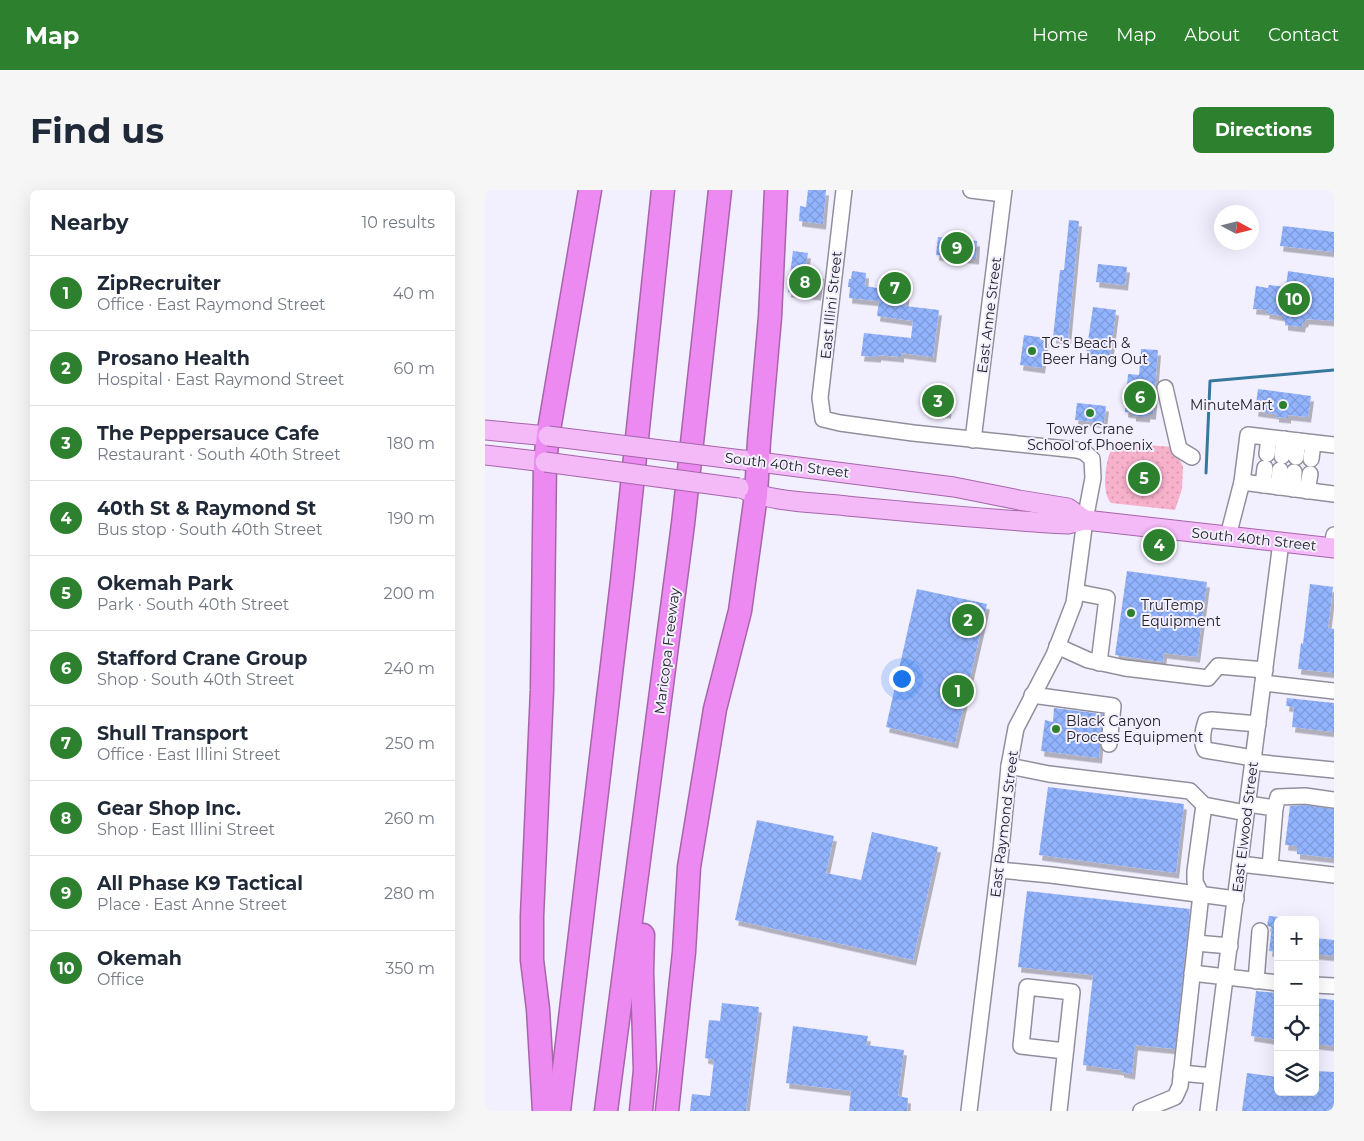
<!DOCTYPE html>
<meta charset="utf-8">
<style>
body{margin:0;font-family:Montserrat,sans-serif;background:#f6f6f7;color:#1f2937}
.controls{position:absolute;right:15px;bottom:15px;display:grid;overflow:hidden;border-radius:8px;box-shadow:0 5px 20px #0002}
.controls button{width:45px;height:45px;display:grid;place-items:center;padding:0;border:0;border-bottom:1px solid #e0e1e3;background:#fff;color:#1f2937;font:25px sans-serif}
.compass{position:absolute;left:729px;top:15px;width:45px;height:45px;border-radius:50%;background:#fff;box-shadow:0 5px 20px #0002;rotate:97deg}
.you{position:absolute;left:416px;top:488px;width:18px;height:18px;margin:-12px;border:4px solid #fff;border-radius:50%;background:#1a73e8;box-shadow:0 0 0 8px #1a73e833}
.badge{display:grid;place-items:center;width:32px;height:32px;border-radius:50%;background:#2d812e;color:#fff;font-size:16px;font-weight:700}
.pin{position:absolute;translate:-50% -50%;border:2px solid #fff;box-shadow:0 1px 5px #0006}
.list{margin:0;padding:0;list-style:none}
h2{display:flex;justify-content:space-between;align-items:center;height:65px;margin:0;padding:0 20px;font-size:21px}
h2 small{font-size:16px;font-weight:400;color:#747a83}
.list li{display:grid;grid-template-columns:32px 1fr auto;gap:15px;align-items:center;box-sizing:border-box;height:75px;padding:0 20px;border-top:1px solid #e0e1e3}
.list b{display:block;font-size:19px;white-space:nowrap}
.list p{margin:0;font-size:16px;white-space:nowrap;color:#747a83}
.list em{font-size:16px;font-style:normal;color:#747a83}
.icon{flex:none;width:28px;height:28px;fill:none;stroke:currentColor;stroke-width:2;stroke-linecap:round;stroke-linejoin:round}
.map{position:relative;flex:none;width:849px;height:921px;overflow:hidden;border-radius:8px}
header{display:flex;align-items:center;gap:30px;box-sizing:border-box;height:70px;padding:0 25px;background:#2d812e;color:#fff}
header strong{font-size:24px}
nav{display:flex;gap:28px;margin-inline-start:auto;font-size:18px}
.intro{display:flex;align-items:center;justify-content:space-between;box-sizing:border-box;height:120px;padding:0 30px}
h1{margin:0;font-size:35px}
.button{padding:12px 22px;border-radius:8px;background:#2d812e;color:#fff;font-size:18px;font-weight:700}
main{display:flex;gap:30px;padding:0 30px}
aside{flex:1;background:#fff;border-radius:8px;box-shadow:0 5px 20px #0002}
.map>svg:first-child{display:block}
.green{fill:url(#green-dots)}
.lines{fill:none;stroke-linecap:round;stroke-linejoin:round}
.stream{stroke:#36789c;stroke-width:3}
.building{fill:url(#building-cross-hatch);filter:url(#shadow)}
.minor-casing{stroke:#928f9d;stroke-width:18}
.major-casing{stroke:#a665aa;stroke-width:21}
.highway-casing{stroke:#a665aa;stroke-width:25}
.minor{stroke:#fff;stroke-width:15}
.major{stroke:#f4b9f7;stroke-width:19}
.highway{stroke:#ed8af1;stroke-width:22}
.major-bridge-casing{stroke:#a665aa;stroke-width:21;stroke-linecap:butt}
.major-bridge{stroke:#f4b9f7;stroke-width:19}
.poi-dot{fill:#2d812e;stroke:#f2efff;stroke-width:2}
.labels{text-anchor:middle;dominant-baseline:central;stroke-width:4;stroke-linejoin:round;paint-order:stroke}
.street-label{font-size:14px;fill:#222026;stroke:#f2efff}
.poi-label{font-size:14px;fill:#222026;stroke:#f2efff;text-anchor:start}
</style>
<header>
<strong>Map</strong>
<nav><a>Home</a><a>Map</a><a>About</a><a>Contact</a></nav>
</header>
<div class="intro"><h1>Find us</h1><a class="button">Directions</a></div>
<main>
<aside>
<h2>Nearby<small>10 results</small></h2>
<ul class="list">
<li><span class="badge">1</span><div><b>ZipRecruiter</b><p>Office · East Raymond Street</p></div><em>40 m</em></li>
<li><span class="badge">2</span><div><b>Prosano Health</b><p>Hospital · East Raymond Street</p></div><em>60 m</em></li>
<li><span class="badge">3</span><div><b>The Peppersauce Cafe</b><p>Restaurant · South 40th Street</p></div><em>180 m</em></li>
<li><span class="badge">4</span><div><b>40th St &amp; Raymond St</b><p>Bus stop · South 40th Street</p></div><em>190 m</em></li>
<li><span class="badge">5</span><div><b>Okemah Park</b><p>Park · South 40th Street</p></div><em>200 m</em></li>
<li><span class="badge">6</span><div><b>Stafford Crane Group</b><p>Shop · South 40th Street</p></div><em>240 m</em></li>
<li><span class="badge">7</span><div><b>Shull Transport</b><p>Office · East Illini Street</p></div><em>250 m</em></li>
<li><span class="badge">8</span><div><b>Gear Shop Inc.</b><p>Shop · East Illini Street</p></div><em>260 m</em></li>
<li><span class="badge">9</span><div><b>All Phase K9 Tactical</b><p>Place · East Anne Street</p></div><em>280 m</em></li>
<li><span class="badge">10</span><div><b>Okemah</b><p>Office</p></div><em>350 m</em></li>
</ul>
</aside>
<div class="map">
<svg width="849" height="921" viewBox="0 0 849 921">
<defs>
<pattern id="green-dots" width="8" height="8" patternUnits="userSpaceOnUse" patternTransform="scale(1.25)"><rect width="8" height="8" fill="#f8b1cb"/><path d="M2 2h.1M6 6h.1" fill="none" stroke="#d498ae" stroke-width="1.8" stroke-linecap="round"/></pattern>
<pattern id="building-cross-hatch" width="8" height="8" patternUnits="userSpaceOnUse" patternTransform="scale(1.25)"><rect width="8" height="8" fill="#92b4ff"/><path d="M0 0l8 8M0 8l8-8" fill="none" stroke="#7e9ada"/></pattern>
<filter id="shadow"><feDropShadow dx="3" dy="5.5" stdDeviation="0" flood-color="#0004"/></filter>
</defs>
<rect width="100%" height="100%" fill="#f2efff"/>
<path class="green" d="M 635,253 L 689,257 L 698,277 L 697,299 L 690,320 L 626,313 C 617,303 620,278 624,265 C 625,260 631,257 635,253 Z"/>
<g class="lines">
<polyline class="stream" points="721,283 725,191 849,180"/>
</g>
<g class="building">
<polygon points="323,0 341,0 338,34 314,31 315,16 321,17"/>
<polygon points="584,30 594,31 583,149 568,148 575,80 579,80"/>
<polygon points="798,36 849,42 849,62 795,56"/>
<polygon points="453,47 492,51 491,69 451,65"/>
<polygon points="308,61 323,63 320,81 336,83 333,105 303,102"/>
<polygon points="613,74 642,77 640,95 611,92"/>
<polygon points="368,81 381,83 380,96 398,99 399,88 423,91 420,116 454,120 448,167 416,163 416,167 393,165 393,167 376,166 379,143 426,148 428,131 392,126 394,111 364,108 365,97 363,97 364,89 366,89 367,82"/>
<polygon points="803,81 849,88 849,131 821,129 820,132 818,132 817,137 800,135 800,130 797,130 797,126 781,123 782,120 768,119 771,96 783,98 784,95 801,97"/>
<polygon points="608,117 631,120 625,167 601,164"/>
<polygon points="539,145 561,148 557,178 535,175"/>
<polygon points="656,159 673,160 668,224 662,224 662,227 648,226 648,223 640,222 643,184 654,185"/>
<polygon points="444,199 465,201 463,223 441,221"/>
<polygon points="773,199 826,206 823,227 803,225 803,228 791,227 791,224 770,221"/>
<polygon points="592,213 621,216 619,233 590,230"/>
<polygon points="642,381 722,392 712,467 679,463 678,472 630,465"/>
<polygon points="825,394 848,397 843,438 849,439 849,483 813,479 816,453 818,454"/>
<polygon points="432,399 502,414 470,553 401,537"/>
<polygon points="802,508 849,513 849,542 807,537 809,517 801,516"/>
<polygon points="569,518 618,524 614,568 556,561 560,530 568,532"/>
<polygon points="563,597 699,614 691,683 554,665"/>
<polygon points="820,615 849,619 849,668 812,664 812,656 800,655 805,616"/>
<polygon points="272,630 349,646 341,683 376,690 387,642 453,657 428,770 250,730"/>
<polygon points="542,701 705,719 690,859 650,855 647,884 636,882 636,880 598,875 608,785 533,777"/>
<polygon points="784,726 793,727 793,762 784,761 787,737 782,736"/>
<polygon points="830,748 849,750 849,766 830,764"/>
<polygon points="771,801 793,803 793,850 766,846"/>
<polygon points="830,808 849,810 849,856 830,854"/>
<polygon points="237,813 274,817 261,921 205,921 207,904 225,906 229,870 220,868 224,830 235,831"/>
<polygon points="308,836 383,846 381,855 419,860 413,906 423,908 422,921 364,921 366,901 301,893"/>
<polygon points="831,881 849,882 849,921 757,921 762,883 793,887 793,902 830,902"/>
</g>
<g class="lines">
<g class="minor-casing">
<g id="minor">
<polyline points="359,0 335,208 338,229 355,233 428,243 592,260 599,262 607,269 608,288 600,330 589,413 569,465 531,538 524,576 516,660 484,921"/>
<polyline points="486,0 518,4"/>
<polyline points="680,198 694,259 707,267"/>
<polyline points="488,250 519,0"/>
<polyline points="782,264 784,248"/>
<polyline points="797,266 799,249"/>
<polyline points="811,267 813,251"/>
<polyline points="826,269 828,253"/>
<polyline points="757,292 849,304"/>
<polyline points="778,295 780,278"/>
<polyline points="793,297 795,280"/>
<polyline points="808,299 809,282"/>
<polyline points="822,301 825,284"/>
<polyline points="743,346 757,292 763,245 849,255"/>
<polyline points="847,358 849,345"/>
<polyline points="591,402 622,408 614,473"/>
<polyline points="572,456 603,470 640,478 723,488 733,476 780,480"/>
<polyline points="778,493 849,501"/>
<polyline points="547,505 628,516 624,554"/>
<path d="M 768,568 L 720,560 C 716,552 718,540 721,531 L 727,530 L 773,534"/>
<polyline points="768,572 849,580"/>
<polyline points="524,576 564,584 705,601 719,615 761,623"/>
<polyline points="763,614 790,618 785,677"/>
<polyline points="790,618 793,607 820,606 849,610"/>
<polyline points="755,674 849,685"/>
<polyline points="514,680 566,685 751,709"/>
<polyline points="711,753 745,756"/>
<polyline points="707,783 793,793"/>
<polyline points="771,791 775,741"/>
<polyline points="830,795 849,796"/>
<polyline points="696,883 727,886"/>
<polyline points="574,921 587,802 542,797 536,856 580,861"/>
<polyline points="656,921 690,907 695,896 716,704 710,692 710,681 719,615"/>
<polyline points="723,921 796,352"/>
</g>
</g>
<g class="major-casing">
<g id="major">
<polyline points="0,240 63,246"/>
<polyline points="0,265 60,272"/>
<polyline points="259,270 469,297 534,310 583,318 600,330"/>
<path d="M 258,299 C 290,313 328,312 362,316 C 436,323 509,330 583,334 L 600,330 L 849,358"/>
</g>
</g>
<g class="highway-casing">
<g id="highway">
<polyline points="59,921 53,819 47,770 47,726 57,500 60,272 63,246 105,0"/>
<polyline points="74,921 137,391 178,0"/>
<polyline points="121,921 198,334 235,0"/>
<polyline points="156,921 160,880 157,782 158,745"/>
<polyline points="182,921 199,762 204,677 230,519 255,421 271,305 274,251 285,127 291,0"/>
</g>
</g>
<use href="#minor" class="minor"/>
<use href="#major" class="major"/>
<use href="#highway" class="highway"/>
<g class="major-bridge-casing">
<g id="major-bridge">
<polyline points="63,246 257,270"/>
<polyline points="60,272 254,298"/>
</g>
</g>
<use href="#major-bridge" class="major-bridge"/>
</g>
<g class="poi-dot">
<circle cx="547" cy="161" r="5"/>
<circle cx="798" cy="215" r="5"/>
<circle cx="605" cy="223" r="5"/>
<circle cx="646" cy="423" r="5"/>
<circle cx="571" cy="539" r="5"/>
</g>
<g class="labels">
<g class="street-label">
<text transform="translate(346 115) rotate(-84)">East Illini Street</text>
<text transform="translate(504 125) rotate(-83)">East Anne Street</text>
<text transform="translate(302 275) rotate(7)">South 40th Street</text>
<text transform="translate(769 349) rotate(6)">South 40th Street</text>
<text transform="translate(182 461) rotate(-83)">Maricopa Freeway</text>
<text transform="translate(519 634) rotate(-83)">East Raymond Street</text>
<text transform="translate(760 637) rotate(-83)">East Elwood Street</text>
</g>
<g class="poi-label">
<text x="557" y="153">TC's Beach &amp;<tspan x="557" dy="16">Beer Hang Out</tspan></text>
<text x="788" y="215" text-anchor="end">MinuteMart</text>
<text x="605" y="239" text-anchor="middle">Tower Crane<tspan x="605" dy="16">School of Phoenix</tspan></text>
<text x="656" y="415">TruTemp<tspan x="656" dy="16">Equipment</tspan></text>
<text x="581" y="531">Black Canyon<tspan x="581" dy="16">Process Equipment</tspan></text>
</g>
</g>
</svg>
<div class="controls">
<button>+</button>
<button>−</button>
<button><svg class="icon" aria-label="locate" viewBox="0 0 24 24"><circle cx="12" cy="12" r="6"/><path d="M12 2v4M12 18v4M2 12h4M18 12h4"/></svg></button>
<button><svg class="icon" aria-label="layers" viewBox="0 0 24 24"><path d="M12 4l9 5-9 5-9-5zM3 14l9 5 9-5"/></svg></button>
</div>
<svg class="compass" viewBox="-18 -18 36 36"><path d="M0-13l5 13h-10z" fill="#e53935"/><path d="M0 13l5-13h-10z" fill="#747a83"/></svg>
<div class="you"></div>
<div class="pin badge" style="left:473px;top:501px">1</div>
<div class="pin badge" style="left:483px;top:430px">2</div>
<div class="pin badge" style="left:453px;top:211px">3</div>
<div class="pin badge" style="left:674px;top:355px">4</div>
<div class="pin badge" style="left:659px;top:288px">5</div>
<div class="pin badge" style="left:655px;top:207px">6</div>
<div class="pin badge" style="left:410px;top:98px">7</div>
<div class="pin badge" style="left:320px;top:92px">8</div>
<div class="pin badge" style="left:472px;top:58px">9</div>
<div class="pin badge" style="left:809px;top:109px">10</div>
</div>
</main>
